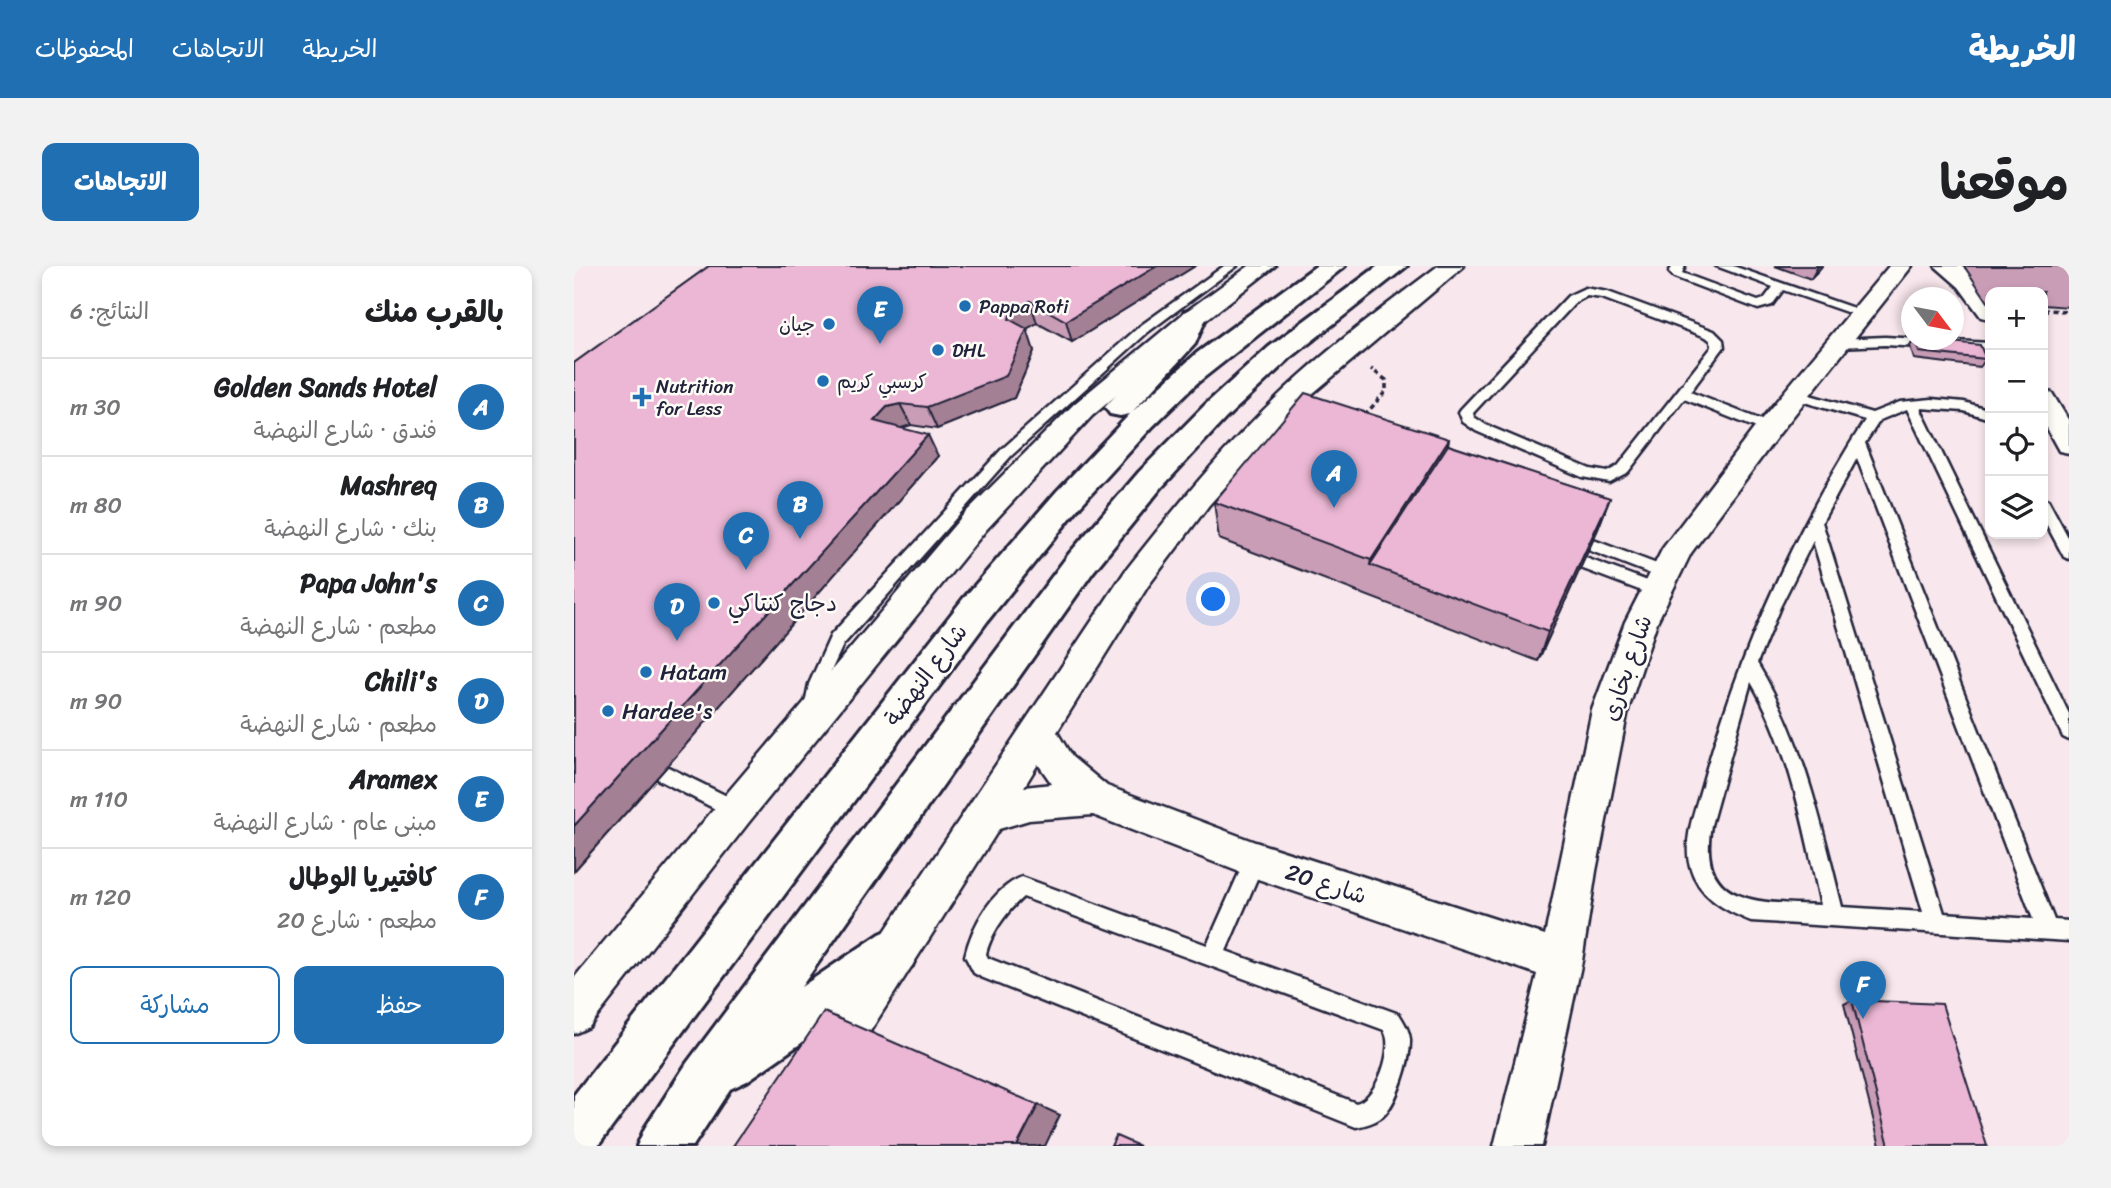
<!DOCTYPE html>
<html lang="ar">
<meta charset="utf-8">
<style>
body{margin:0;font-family:Sriracha,"Playpen Sans Arabic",sans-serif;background:#f2f2f2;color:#202124;direction:rtl}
.controls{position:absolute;right:21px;top:21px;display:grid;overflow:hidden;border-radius:14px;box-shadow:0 4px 10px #0003}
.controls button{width:63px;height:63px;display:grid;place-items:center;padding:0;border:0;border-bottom:2px solid #e0e0e0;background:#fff;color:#202124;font:35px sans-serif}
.compass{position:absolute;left:1327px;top:21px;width:63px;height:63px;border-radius:50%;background:#fff;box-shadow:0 4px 10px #0003;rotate:122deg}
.you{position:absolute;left:640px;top:334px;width:24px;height:24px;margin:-18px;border:5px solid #fff;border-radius:50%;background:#1a73e8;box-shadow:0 0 0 10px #1a73e833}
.badge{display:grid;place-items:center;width:46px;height:46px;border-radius:50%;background:#1f6fb2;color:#fff;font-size:23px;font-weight:700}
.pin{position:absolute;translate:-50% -58px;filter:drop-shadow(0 2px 4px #0008)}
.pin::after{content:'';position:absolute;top:37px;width:24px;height:21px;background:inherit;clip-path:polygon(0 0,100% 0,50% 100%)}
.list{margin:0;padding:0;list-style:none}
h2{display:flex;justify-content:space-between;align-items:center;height:91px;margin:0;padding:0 28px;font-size:30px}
h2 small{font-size:23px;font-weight:400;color:#757577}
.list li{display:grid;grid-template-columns:46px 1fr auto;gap:21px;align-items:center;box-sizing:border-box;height:98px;padding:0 28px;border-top:2px solid #e0e0e0}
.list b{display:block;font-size:26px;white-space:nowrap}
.list p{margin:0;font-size:23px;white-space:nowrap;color:#757577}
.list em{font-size:23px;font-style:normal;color:#757577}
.actions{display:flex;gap:14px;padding:21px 28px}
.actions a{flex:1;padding:16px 0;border:2px solid #1f6fb2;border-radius:14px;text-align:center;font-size:24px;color:#1f6fb2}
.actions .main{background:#1f6fb2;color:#fff}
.icon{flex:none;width:38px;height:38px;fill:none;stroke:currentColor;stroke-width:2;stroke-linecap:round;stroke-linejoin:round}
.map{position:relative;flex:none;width:1495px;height:880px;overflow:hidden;direction:ltr;border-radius:14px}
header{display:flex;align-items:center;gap:42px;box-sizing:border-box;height:98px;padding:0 35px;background:#1f6fb2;color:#fff}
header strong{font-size:33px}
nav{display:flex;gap:38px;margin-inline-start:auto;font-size:24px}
.intro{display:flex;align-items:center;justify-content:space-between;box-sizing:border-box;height:168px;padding:0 42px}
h1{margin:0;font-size:49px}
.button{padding:18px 32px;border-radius:14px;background:#1f6fb2;color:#fff;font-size:24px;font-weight:700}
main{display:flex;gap:42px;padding:0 42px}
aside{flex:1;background:#fff;border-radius:14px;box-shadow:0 4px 10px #0003}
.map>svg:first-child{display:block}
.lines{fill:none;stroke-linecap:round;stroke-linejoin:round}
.lane-casing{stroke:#22223b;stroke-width:5}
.street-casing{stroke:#22223b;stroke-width:5}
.secondary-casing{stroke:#22223b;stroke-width:6}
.path{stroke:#22223b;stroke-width:3.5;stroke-dasharray:5 3.5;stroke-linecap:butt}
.lane{fill:#fdfcf7;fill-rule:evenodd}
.street{fill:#fdfcf7;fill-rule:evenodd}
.secondary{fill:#fdfcf7;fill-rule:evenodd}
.wall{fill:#ca9db6;stroke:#22223b;stroke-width:2}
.shaded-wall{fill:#a48094;stroke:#22223b;stroke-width:2}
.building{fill:#ebb7d4;stroke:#22223b;stroke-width:2}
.poi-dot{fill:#1f6fb2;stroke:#fdfcf7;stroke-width:2.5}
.labels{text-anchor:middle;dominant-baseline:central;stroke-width:5;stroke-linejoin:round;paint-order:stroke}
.far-poi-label{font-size:19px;fill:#22223b;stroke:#fdfcf7;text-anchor:start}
.poi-label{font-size:23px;fill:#22223b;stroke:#fdfcf7;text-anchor:start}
.street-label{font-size:23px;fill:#22223b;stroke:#fdfcf7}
</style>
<header>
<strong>الخريطة</strong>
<nav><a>الخريطة</a><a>الاتجاهات</a><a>المحفوظات</a></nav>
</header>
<div class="intro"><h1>موقعنا</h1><a class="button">الاتجاهات</a></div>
<main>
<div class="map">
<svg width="1495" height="880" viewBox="0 0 1495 880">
<rect width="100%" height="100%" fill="#f8e7ec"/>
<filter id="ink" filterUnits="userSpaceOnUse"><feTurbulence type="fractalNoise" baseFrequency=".0143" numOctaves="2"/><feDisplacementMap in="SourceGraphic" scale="14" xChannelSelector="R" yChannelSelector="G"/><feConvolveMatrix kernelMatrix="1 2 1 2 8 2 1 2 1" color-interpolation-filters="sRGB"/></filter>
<g filter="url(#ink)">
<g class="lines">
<g class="lane-casing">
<g id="lane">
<polygon points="650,0 663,0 574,66 437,190 269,379 255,409 244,452 238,454 232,452 229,447 235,418 257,369 427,184 566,60"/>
<polygon points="1099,0 1111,0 1108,7 1184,35 1190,33 1199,21 1142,0 1159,0 1294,47 1284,50 1209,24 1198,39 1184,43 1100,11 1095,6"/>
<path d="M 1011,22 L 1034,26 L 1140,65 L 1149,74 L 1150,81 L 1116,126 L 1200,159 L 1200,165 L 1190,165 L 1110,133 L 1054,206 L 1035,216 L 1008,211 L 902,165 L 889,156 L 885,146 L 887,143 L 994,30 ZM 1013,30 L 1028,32 L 1132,71 L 1137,75 L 1138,81 L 1044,200 L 1033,206 L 1016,203 L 912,159 L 900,151 L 899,147 L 1002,36 Z"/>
<polygon points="1311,71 1416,77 1416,85 1311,79 1264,81 1258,77 1264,73"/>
<path d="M 1222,125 L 1298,147 L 1326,136 L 1358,133 L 1390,136 L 1416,144 L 1416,153 L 1390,145 L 1346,142 L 1495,448 L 1495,474 L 1489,471 L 1333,143 L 1306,154 L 1291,177 L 1480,654 L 1495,655 L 1495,675 L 1177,655 C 1150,644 1125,631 1116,600 C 1108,573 1123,539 1130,512 C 1166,385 1220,265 1291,154 L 1217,132 L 1215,129 ZM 1283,192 L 1459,653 L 1370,647 L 1248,256 ZM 1239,275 L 1349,646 L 1268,641 C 1247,556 1229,473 1183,397 L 1206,341 ZM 1177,416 C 1217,484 1230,564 1247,639 C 1188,636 1122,642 1137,559 Z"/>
<polygon points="1469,233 1474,234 1495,273 1495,293 1490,291 1469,252"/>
<polygon points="1017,273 1096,303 1098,307 1090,313 1012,283 1009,279"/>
<polygon points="1009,291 1087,320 1089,324 1081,330 1004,301 1001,297"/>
<polygon points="88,498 169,538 171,544 169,550 162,553 155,550 81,512 79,506 81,500"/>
<path d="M 681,585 L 688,587 L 691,594 L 652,685 L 825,748 C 830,756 835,764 836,773 C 837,793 823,838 808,851 C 800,857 791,859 782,861 L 407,711 L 400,707 L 391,690 C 398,660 418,623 448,611 L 633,679 L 674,587 ZM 449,631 L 810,764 C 821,781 803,833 782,837 L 414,692 L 412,688 C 417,667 433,645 449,631 Z"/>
</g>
</g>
<g class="street-casing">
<g id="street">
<polygon points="675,0 701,0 628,57 518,150 412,264 175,556 15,761 0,768 0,712 149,532 390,248 500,138 610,47"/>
<path d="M 864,0 L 890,0 L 725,139 L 635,239 L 574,320 L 483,466 L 498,491 L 533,520 L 681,576 L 971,669 L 1018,444 L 1051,356 L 1089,282 L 1185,156 L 1315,0 L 1338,0 L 1205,168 L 1117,287 L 1083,356 L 1054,444 L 1022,605 L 1008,695 L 968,880 L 920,880 L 963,708 L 681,612 L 519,549 L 455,554 L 425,563 L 223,880 L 172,880 L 179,863 L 552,304 C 600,243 650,181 707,127 C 755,81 811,40 864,0 ZM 464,498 L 478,518 L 450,521 Z"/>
<polygon points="1361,0 1387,0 1401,11 1416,30 1416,53 1407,51 1385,21"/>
<polygon points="1469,125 1478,127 1495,155 1495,187 1485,185 1469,156"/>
</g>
</g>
<g class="secondary-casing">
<g id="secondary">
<polygon points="742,0 771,0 623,117 579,160 506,240 415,353 24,880 0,880 0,829 389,333 483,225 556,148 546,150 536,148 531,141 599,69 610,46 619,44 628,46 632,52 621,78 558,146 623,87"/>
<polygon points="804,0 833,0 715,93 652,152 587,222 519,306 227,721 306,668 322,661 338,668 345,684 338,700 173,815 156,823 119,880 63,880 71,862 113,797 495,288 565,206 632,138 695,81"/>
</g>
</g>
<g class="path">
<polyline points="1469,44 1495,45"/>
<polyline points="791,149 812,125 812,114 797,103"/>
</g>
<use href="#lane" class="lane"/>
<use href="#street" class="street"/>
<use href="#secondary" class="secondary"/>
</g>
<g class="wall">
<polygon points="135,0 621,0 498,76 463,57 452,63 460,85 440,132 363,163 337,159 327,162 364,190 88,506 0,605 0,97"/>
<polygon points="1201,0 1248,0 1237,13"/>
<polygon points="1390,0 1495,0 1495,41 1469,39 1469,26 1416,26 1416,36 1414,36"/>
<polygon points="1340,74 1358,74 1412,93 1406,101 1340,93 1336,80"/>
<polygon points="874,179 1036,232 1024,263 964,395 645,273 640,236"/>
<polygon points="1278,734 1413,880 1306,880 1270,738"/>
</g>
<g class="shaded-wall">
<polygon points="583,0 621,0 498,76 492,55"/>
<polygon points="1244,0 1248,0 1237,13"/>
<polygon points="456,35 463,57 445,67 435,53 437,46"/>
<polygon points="453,63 460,85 440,132 363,163 353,141"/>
<polygon points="326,138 337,159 324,163 300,155 313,141"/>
<polygon points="354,169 364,190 88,506 0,605 0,560"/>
<polygon points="875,173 869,211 796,299 797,294"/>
<polygon points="1036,232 1024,263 964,395 974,366"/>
<polygon points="464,839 486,849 471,880 443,880"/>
</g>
<g class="building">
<polygon points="135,0 583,0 492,55 456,35 437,46 435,53 453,63 432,110 353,141 326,138 313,141 300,155 354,169 0,560 0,97"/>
<polygon points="1342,74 1358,74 1406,79 1412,93 1345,86"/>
<polygon points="731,127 875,173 797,294 640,236"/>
<polygon points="874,179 1036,232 974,366 796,299"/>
<polygon points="1278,734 1368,738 1413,880 1315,880"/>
<polygon points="250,746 464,839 443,880 159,880"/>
<polygon points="542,870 565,880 537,880"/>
</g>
</g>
<g class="poi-dot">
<circle cx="391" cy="40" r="7"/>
<circle cx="255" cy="58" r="7"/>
<circle cx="364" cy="84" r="7"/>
<circle cx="249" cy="115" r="7"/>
<path d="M64.5 120.5h7v7h7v7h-7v7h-7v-7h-7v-7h7z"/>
<circle cx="140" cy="337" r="7"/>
<circle cx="72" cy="406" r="7"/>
<circle cx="34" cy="445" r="7"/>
</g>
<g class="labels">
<g class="far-poi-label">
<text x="405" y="40">Pappa Roti</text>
<text x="241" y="58" text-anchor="end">جيان</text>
<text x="378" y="84">DHL</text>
<text x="263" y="115">كرسبي كريم</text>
<text x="82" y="120">Nutrition<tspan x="82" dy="22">for Less</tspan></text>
</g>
<g class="poi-label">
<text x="154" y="337">دجاج كنتاكي</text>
<text x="86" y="406">Hatam</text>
<text x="48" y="445">Hardee's</text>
</g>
<g class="street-label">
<text transform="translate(1053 402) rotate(-71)">شارع بخارى</text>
<text transform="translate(352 409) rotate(-53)">شارع النهضة</text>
<text transform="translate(752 618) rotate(18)">شارع 20</text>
</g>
</g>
</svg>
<div class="controls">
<button>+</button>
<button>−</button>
<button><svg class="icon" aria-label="locate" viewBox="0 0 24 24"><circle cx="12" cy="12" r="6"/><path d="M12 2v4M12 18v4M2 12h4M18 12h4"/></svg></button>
<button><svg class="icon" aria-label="layers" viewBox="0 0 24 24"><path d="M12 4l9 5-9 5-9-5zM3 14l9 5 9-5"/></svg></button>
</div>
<svg class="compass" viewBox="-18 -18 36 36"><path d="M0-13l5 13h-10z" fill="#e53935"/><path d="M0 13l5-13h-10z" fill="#757577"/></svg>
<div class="you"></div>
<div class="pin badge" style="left:760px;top:242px">A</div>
<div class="pin badge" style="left:226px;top:273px">B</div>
<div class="pin badge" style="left:172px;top:304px">C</div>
<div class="pin badge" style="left:103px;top:375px">D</div>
<div class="pin badge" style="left:306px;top:78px">E</div>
<div class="pin badge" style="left:1289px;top:753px">F</div>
</div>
<aside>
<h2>بالقرب منك<small>النتائج: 6</small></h2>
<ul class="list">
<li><span class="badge">A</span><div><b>Golden Sands Hotel</b><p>فندق · شارع النهضة</p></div><em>30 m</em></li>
<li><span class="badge">B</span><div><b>Mashreq</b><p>بنك · شارع النهضة</p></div><em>80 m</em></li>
<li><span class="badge">C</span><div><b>Papa John's</b><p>مطعم · شارع النهضة</p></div><em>90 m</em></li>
<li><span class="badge">D</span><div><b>Chili's</b><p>مطعم · شارع النهضة</p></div><em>90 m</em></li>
<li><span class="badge">E</span><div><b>Aramex</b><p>مبنى عام · شارع النهضة</p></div><em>110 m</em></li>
<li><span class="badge">F</span><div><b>كافتيريا الوطال</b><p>مطعم · شارع 20</p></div><em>120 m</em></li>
</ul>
<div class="actions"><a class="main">حفظ</a><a>مشاركة</a></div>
</aside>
</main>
